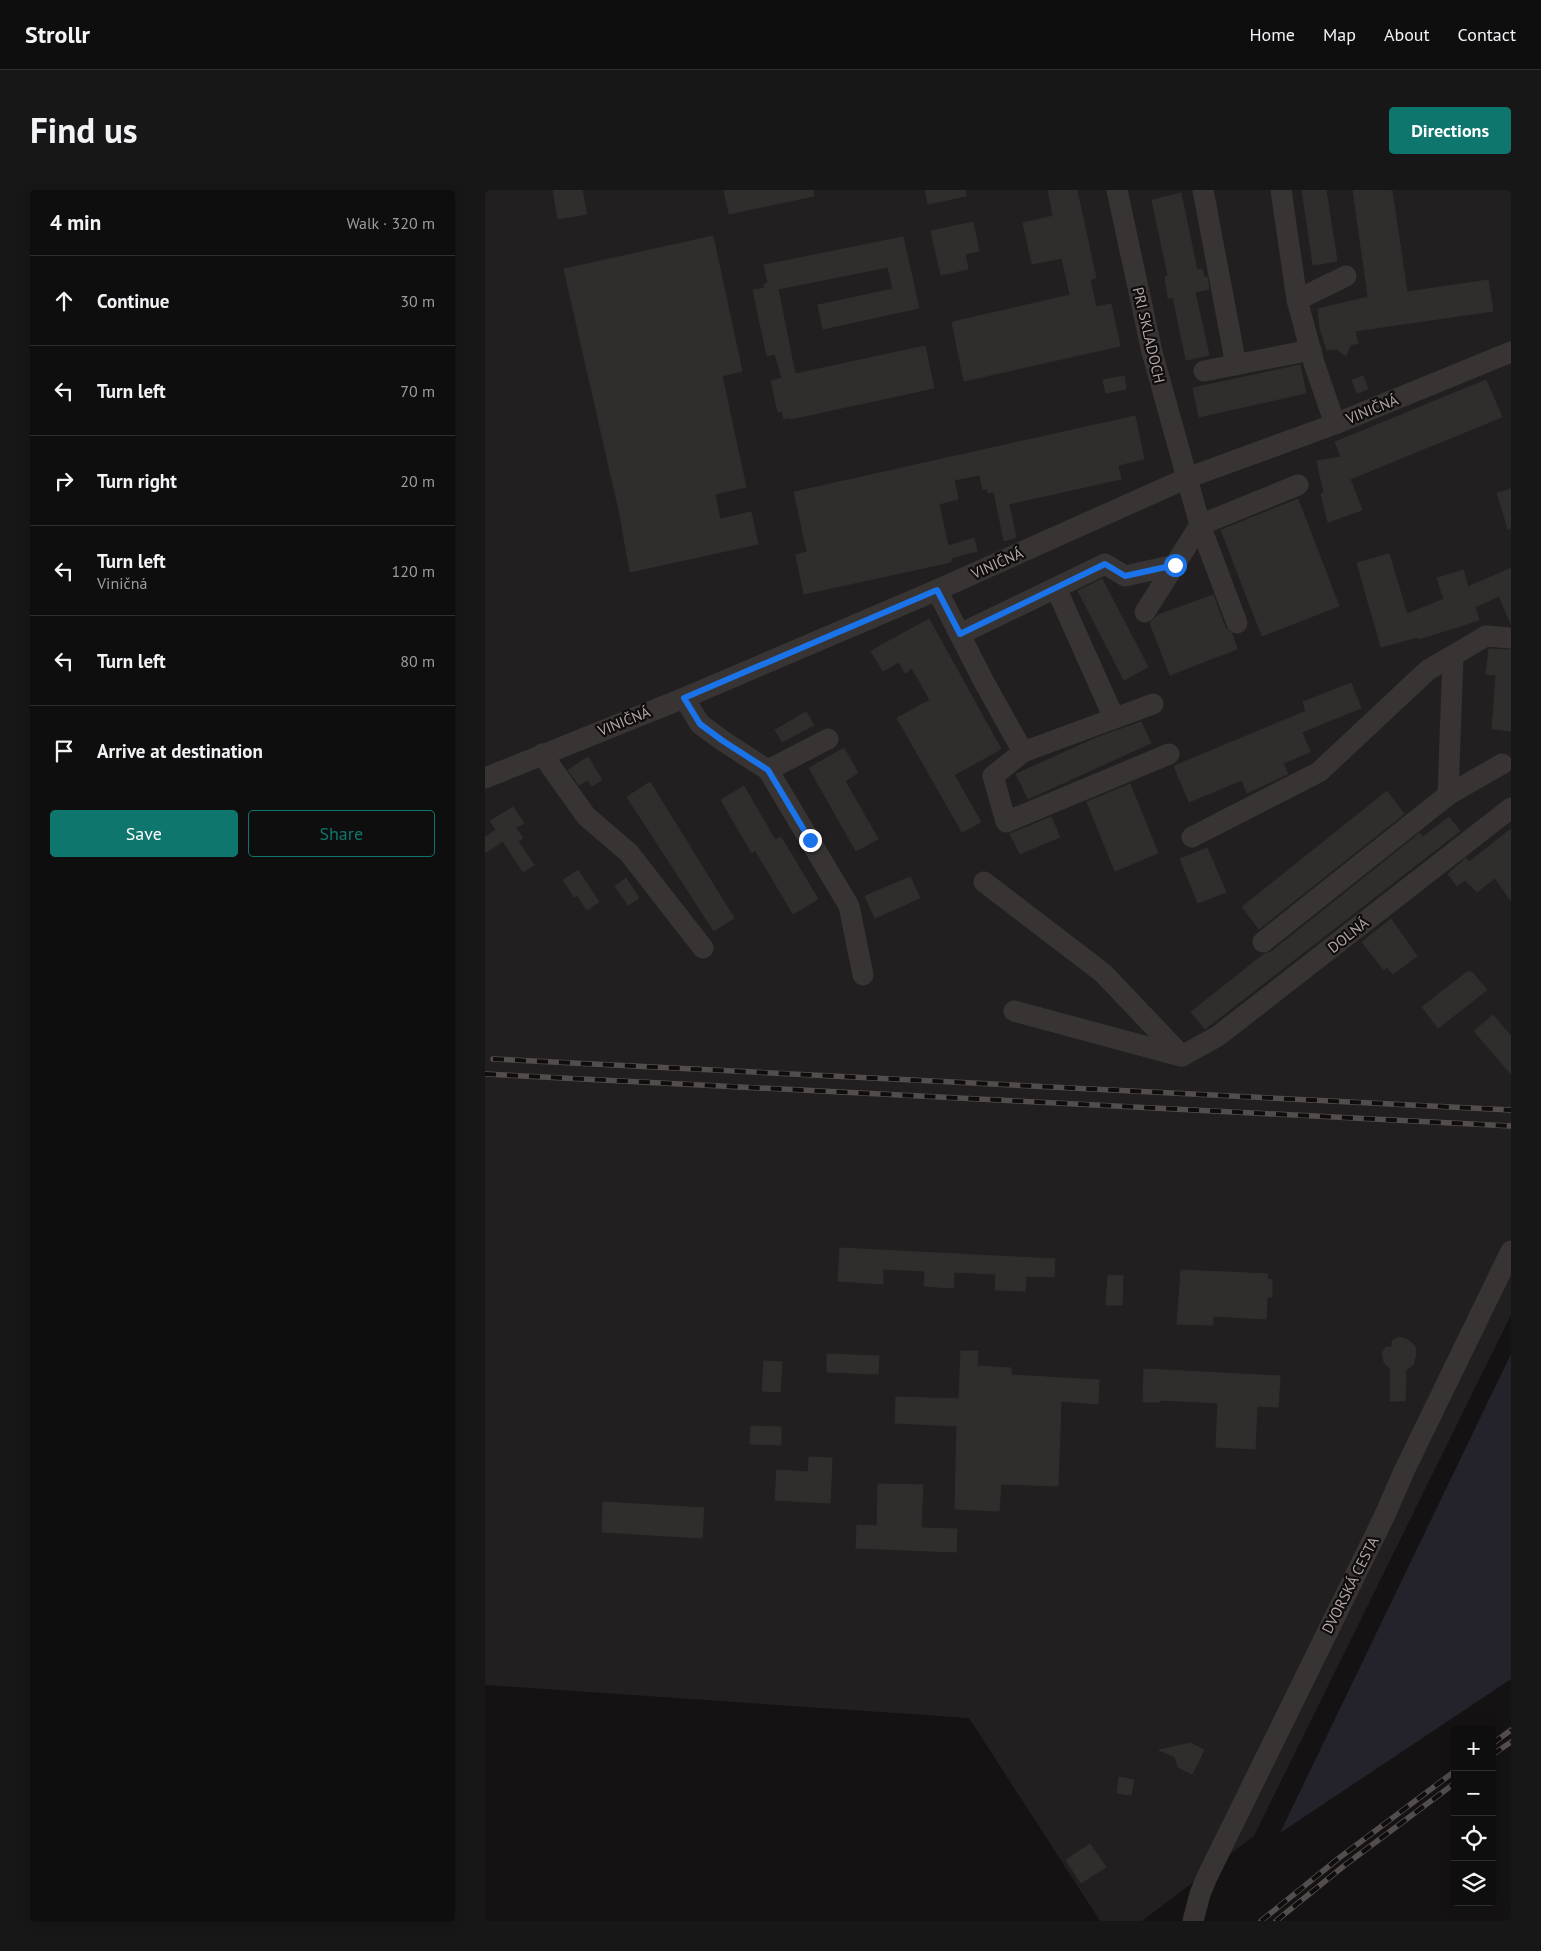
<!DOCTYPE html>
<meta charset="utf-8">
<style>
body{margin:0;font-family:"PT Sans",sans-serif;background:#181717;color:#f1f3f6}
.controls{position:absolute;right:15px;bottom:15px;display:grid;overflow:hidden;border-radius:5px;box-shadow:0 2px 12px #0003}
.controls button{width:45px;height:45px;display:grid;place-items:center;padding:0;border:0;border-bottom:1px solid #2f2e2e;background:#0f0e0e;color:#f1f3f6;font:25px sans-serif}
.stop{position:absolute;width:15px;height:15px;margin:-11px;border:4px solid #1a73e8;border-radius:50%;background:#fff}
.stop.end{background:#1a73e8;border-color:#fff;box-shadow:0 1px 5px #0008}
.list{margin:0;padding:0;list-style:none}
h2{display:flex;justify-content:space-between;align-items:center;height:65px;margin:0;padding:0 20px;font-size:21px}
h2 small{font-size:16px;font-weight:400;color:#9b9c9e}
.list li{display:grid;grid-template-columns:32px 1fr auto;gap:15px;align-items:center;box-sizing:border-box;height:90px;padding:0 20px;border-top:1px solid #2f2e2e}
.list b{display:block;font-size:19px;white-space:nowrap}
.list p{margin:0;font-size:16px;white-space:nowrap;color:#9b9c9e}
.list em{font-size:16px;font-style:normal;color:#9b9c9e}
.actions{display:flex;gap:10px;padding:15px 20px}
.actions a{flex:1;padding:11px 0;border:1px solid #0f766e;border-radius:5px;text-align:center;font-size:18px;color:#0f766e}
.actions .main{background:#0f766e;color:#fff}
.icon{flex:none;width:28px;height:28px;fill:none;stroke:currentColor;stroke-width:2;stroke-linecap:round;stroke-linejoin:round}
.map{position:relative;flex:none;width:1026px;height:1731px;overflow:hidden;border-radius:5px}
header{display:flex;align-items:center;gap:30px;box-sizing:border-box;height:70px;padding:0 25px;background:#0f0e0e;border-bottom:1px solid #2f2e2e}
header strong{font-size:24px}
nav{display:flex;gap:28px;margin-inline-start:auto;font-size:18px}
.intro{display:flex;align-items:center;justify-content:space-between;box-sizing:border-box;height:120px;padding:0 30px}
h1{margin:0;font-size:35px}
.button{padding:12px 22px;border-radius:5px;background:#0f766e;color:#fff;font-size:18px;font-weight:700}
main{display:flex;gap:30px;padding:0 30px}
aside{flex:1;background:#0f0e0e;border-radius:5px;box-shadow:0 2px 12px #0003}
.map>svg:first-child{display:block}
.built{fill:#211f1f}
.green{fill:#24232b}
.building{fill:#302e2d;stroke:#302d2d}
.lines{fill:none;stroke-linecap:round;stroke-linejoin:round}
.minor{stroke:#393434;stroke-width:21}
.rail-casing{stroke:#544d4e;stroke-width:5.5}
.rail{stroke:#0f0e0d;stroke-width:4;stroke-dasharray:11;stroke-linecap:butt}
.route{stroke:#1a73e8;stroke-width:6}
.labels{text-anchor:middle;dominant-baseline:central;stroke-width:4.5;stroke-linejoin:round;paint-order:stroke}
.street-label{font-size:15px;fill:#b4a5a9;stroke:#0f0e0d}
</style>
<header>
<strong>Strollr</strong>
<nav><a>Home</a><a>Map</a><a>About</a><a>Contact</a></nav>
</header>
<div class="intro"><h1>Find us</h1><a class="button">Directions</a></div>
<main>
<aside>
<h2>4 min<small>Walk · 320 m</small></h2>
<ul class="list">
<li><svg class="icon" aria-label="ahead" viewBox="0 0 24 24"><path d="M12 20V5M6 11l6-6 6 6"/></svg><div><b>Continue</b></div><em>30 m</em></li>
<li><svg class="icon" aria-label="left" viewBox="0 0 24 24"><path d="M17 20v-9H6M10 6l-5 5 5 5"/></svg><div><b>Turn left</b></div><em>70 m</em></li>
<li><svg class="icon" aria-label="right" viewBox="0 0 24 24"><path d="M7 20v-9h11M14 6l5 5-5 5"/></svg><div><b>Turn right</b></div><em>20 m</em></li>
<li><svg class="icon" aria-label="left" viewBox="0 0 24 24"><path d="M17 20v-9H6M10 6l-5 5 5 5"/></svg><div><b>Turn left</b><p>Viničná</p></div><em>120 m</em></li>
<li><svg class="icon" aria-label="left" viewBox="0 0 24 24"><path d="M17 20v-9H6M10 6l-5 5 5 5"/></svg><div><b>Turn left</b></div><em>80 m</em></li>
<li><svg class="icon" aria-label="arrive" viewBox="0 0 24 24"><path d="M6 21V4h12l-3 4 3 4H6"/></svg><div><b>Arrive at destination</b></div></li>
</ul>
<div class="actions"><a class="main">Save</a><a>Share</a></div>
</aside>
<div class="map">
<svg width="1026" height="1731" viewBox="0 0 1026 1731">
<rect width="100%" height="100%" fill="#141212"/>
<polygon class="built" points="0,0 1026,0 1026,1125 769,1646 657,1731 615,1731 484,1528 0,1495"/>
<polygon class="green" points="1026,1164 1026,1489 795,1643"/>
<g class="building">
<polygon points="68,0 97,0 102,24 73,29"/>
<polygon points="239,0 328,0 329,6 244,24"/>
<polygon points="440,0 480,0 481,6 443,14"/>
<polygon points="563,0 592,0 611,88 605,90 611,117 626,114 635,156 479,191 467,132 585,105 577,68 547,74 538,33 568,26"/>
<polygon points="817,0 841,0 852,71 828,75"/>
<polygon points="868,0 907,0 922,102 1003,90 1008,121 870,141 873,153 865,155 861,166 852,159 842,160 835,138 833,119 883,107"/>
<polygon points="696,3 712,80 717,79 719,87 722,87 724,99 710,102 724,165 701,170 688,107 683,108 680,87 683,86 667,10"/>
<polygon points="488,32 494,61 480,64 483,79 456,85 446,41"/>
<polygon points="228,46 257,181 237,186 261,297 230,304 235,329 266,322 273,354 145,382 135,325 79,79"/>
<polygon points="418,47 434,118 338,139 333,115 408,99 403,77 293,99 310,184 440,156 449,198 306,229 306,227 299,229 297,221 293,222 286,191 297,188 290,164 282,166 268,100 280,98 279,94 283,93 279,75"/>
<polygon points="815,175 821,203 714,227 708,198"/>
<polygon points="639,186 641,199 621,203 618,190"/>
<polygon points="878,186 883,199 872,203 867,190"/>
<polygon points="1001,190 1017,227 865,289 877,320 843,332 836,304 839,303 832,271 856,267 850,252"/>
<polygon points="650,226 659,269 633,275 636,289 524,314 531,347 519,351 509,302 503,303 502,299 498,300 495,285 469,290 473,309 454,314 463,356 489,348 492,361 466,368 466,372 319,404 311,365 322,362 309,302"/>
<polygon points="1026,299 1026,338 1023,339 1012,303"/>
<polygon points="813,309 854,416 777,446 736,340"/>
<polygon points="904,364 922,424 959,409 952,388 978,380 983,397 1026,378 1026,434 1014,406 990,417 994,430 934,449 933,447 896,457 872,373"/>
<polygon points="617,389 663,477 639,490 593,401"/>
<polygon points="728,405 740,437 747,444 752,459 685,485 665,433 673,425"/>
<polygon points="444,429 516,559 469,585 496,632 477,642 412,528 445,510 427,478 420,483 414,472 398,481 386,461"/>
<polygon points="1004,459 1026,460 1026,541 1007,539 1011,485 1001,484"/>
<polygon points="866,493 876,518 817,542 825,562 798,573 803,584 762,603 757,590 704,612 689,576 821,521 818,512"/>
<polygon points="321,522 329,535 297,552 290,540"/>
<polygon points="656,532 666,553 543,609 531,584 611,548"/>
<polygon points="359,558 373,583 360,591 393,649 371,661 324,578"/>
<polygon points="103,567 117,590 107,596 103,590 94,595 83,580"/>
<polygon points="165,592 249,728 229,741 142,607"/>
<polygon points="645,594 673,663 630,681 602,612"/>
<polygon points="259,596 290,650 296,647 333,709 308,724 270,660 267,663 236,610"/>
<polygon points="902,601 919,624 774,739 757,717"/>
<polygon points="28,617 39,633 31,638 38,648 33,651 49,675 38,682 18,651 0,663 0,647 11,640 5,631"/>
<polygon points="566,627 575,647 535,664 525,644"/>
<polygon points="964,627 975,641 720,839 706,822 779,764 786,762 935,643 938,647"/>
<polygon points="1026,639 1026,711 1010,688 992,702 980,690 972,696 963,684 981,668 984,672"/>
<polygon points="722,658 741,702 713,713 695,669"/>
<polygon points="93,680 114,712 102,720 92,705 89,707 78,690"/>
<polygon points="425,687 435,708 390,728 380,706"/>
<polygon points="141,688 154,708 143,715 130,696"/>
<polygon points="906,729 932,766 908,784 902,777 899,780 877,752"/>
<polygon points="982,782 987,782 1002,800 953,838 937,817"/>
<polygon points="1008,825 1026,846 1026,884 989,841"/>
<polygon points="355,1058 570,1069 569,1087 541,1086 540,1101 510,1100 511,1084 469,1082 468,1098 439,1096 440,1081 398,1079 398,1094 353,1091"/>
<polygon points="696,1080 783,1084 782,1089 787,1090 787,1107 782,1107 781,1129 728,1126 728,1135 692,1134"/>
<polygon points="623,1085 638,1086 637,1115 621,1115"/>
<polygon points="914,1147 923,1150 930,1156 931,1165 929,1169 929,1174 921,1180 920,1211 905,1211 906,1180 899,1172 897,1163 901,1157 907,1157 907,1151"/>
<polygon points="476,1161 493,1161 492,1176 526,1178 526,1185 614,1190 613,1214 576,1211 573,1296 516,1294 514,1321 470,1319 472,1236 410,1233 411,1207 474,1209"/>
<polygon points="342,1164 394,1166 393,1184 342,1182"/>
<polygon points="279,1171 297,1172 295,1202 277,1201"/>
<polygon points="659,1179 795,1186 793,1217 772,1216 770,1259 731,1257 733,1213 675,1210 675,1212 658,1212"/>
<polygon points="266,1236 296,1237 296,1255 265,1254"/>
<polygon points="324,1267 347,1268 345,1313 290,1310 292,1280 323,1282"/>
<polygon points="393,1294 438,1295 436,1338 472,1339 471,1362 371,1358 372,1335 392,1336"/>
<polygon points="118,1312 219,1318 217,1348 117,1342"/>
<polygon points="705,1553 719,1560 707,1584 693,1577 690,1567 674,1560"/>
<polygon points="634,1587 649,1590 646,1605 632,1603"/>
<polygon points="605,1654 621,1677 596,1693 581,1670"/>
</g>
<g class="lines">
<g class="minor">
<polyline points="632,0 667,162 715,335 813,295"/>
<polyline points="718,0 751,175"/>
<polyline points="796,0 812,110"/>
<polyline points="719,181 826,160"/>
<polyline points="850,234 829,173 812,110 861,86"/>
<polyline points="571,398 629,528"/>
<polyline points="452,400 499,492 538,562 508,586 521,632 684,564"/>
<polyline points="660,422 715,335 752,433"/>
<polyline points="475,444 620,374 640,386 690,375"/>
<polyline points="199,508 215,534 238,551 283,580 343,549"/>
<polyline points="538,562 668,514"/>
<polyline points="57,564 101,626 144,663 218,758"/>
<polyline points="283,580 364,716 378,785"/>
<polyline points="0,588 199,508 452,400 702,288 850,234 1026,162"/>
<polyline points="963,605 968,466"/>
<polyline points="707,647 834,582 943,480 1001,446 1026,448"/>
<polyline points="499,692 618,783 697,866"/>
<polyline points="778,752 963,605 1017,574"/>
<polyline points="529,821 696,866"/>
<polyline points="697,866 733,846 1026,618"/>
<polyline points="708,1731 715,1704 722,1687 899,1327 920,1279 1026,1061"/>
</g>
<g class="rail-casing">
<g id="rail">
<polyline points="8,869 1026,920"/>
<polyline points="0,884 1026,936"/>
<polyline points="1007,1554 1026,1540"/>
<polyline points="1007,1565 1026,1552"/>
<polyline points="776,1731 854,1668 970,1581"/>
<polyline points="791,1731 860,1675 970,1593"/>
</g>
</g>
<use href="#rail" class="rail"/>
</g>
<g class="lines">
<polyline class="route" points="325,650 283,580 238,551 215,534 199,508 452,400 475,444 620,374 640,386 690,375"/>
</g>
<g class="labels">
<g class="street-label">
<text transform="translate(664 145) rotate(77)">PRI SKLADOCH</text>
<text transform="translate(887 219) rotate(-22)">VINIČNÁ</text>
<text transform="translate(512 373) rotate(-24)">VINIČNÁ</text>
<text transform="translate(139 531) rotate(-22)">VINIČNÁ</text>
<text transform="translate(863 745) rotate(-38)">DOLNÁ</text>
<text transform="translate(865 1395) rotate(-63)">DVORSKÁ CESTA</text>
</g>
</g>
</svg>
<div class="controls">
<button>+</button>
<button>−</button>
<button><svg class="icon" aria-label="locate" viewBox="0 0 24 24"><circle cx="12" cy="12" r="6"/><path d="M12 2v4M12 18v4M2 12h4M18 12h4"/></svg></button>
<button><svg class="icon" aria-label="layers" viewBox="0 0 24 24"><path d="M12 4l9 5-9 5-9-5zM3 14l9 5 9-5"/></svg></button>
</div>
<div class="stop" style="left:690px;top:375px"></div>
<div class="stop end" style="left:325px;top:650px"></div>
</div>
</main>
